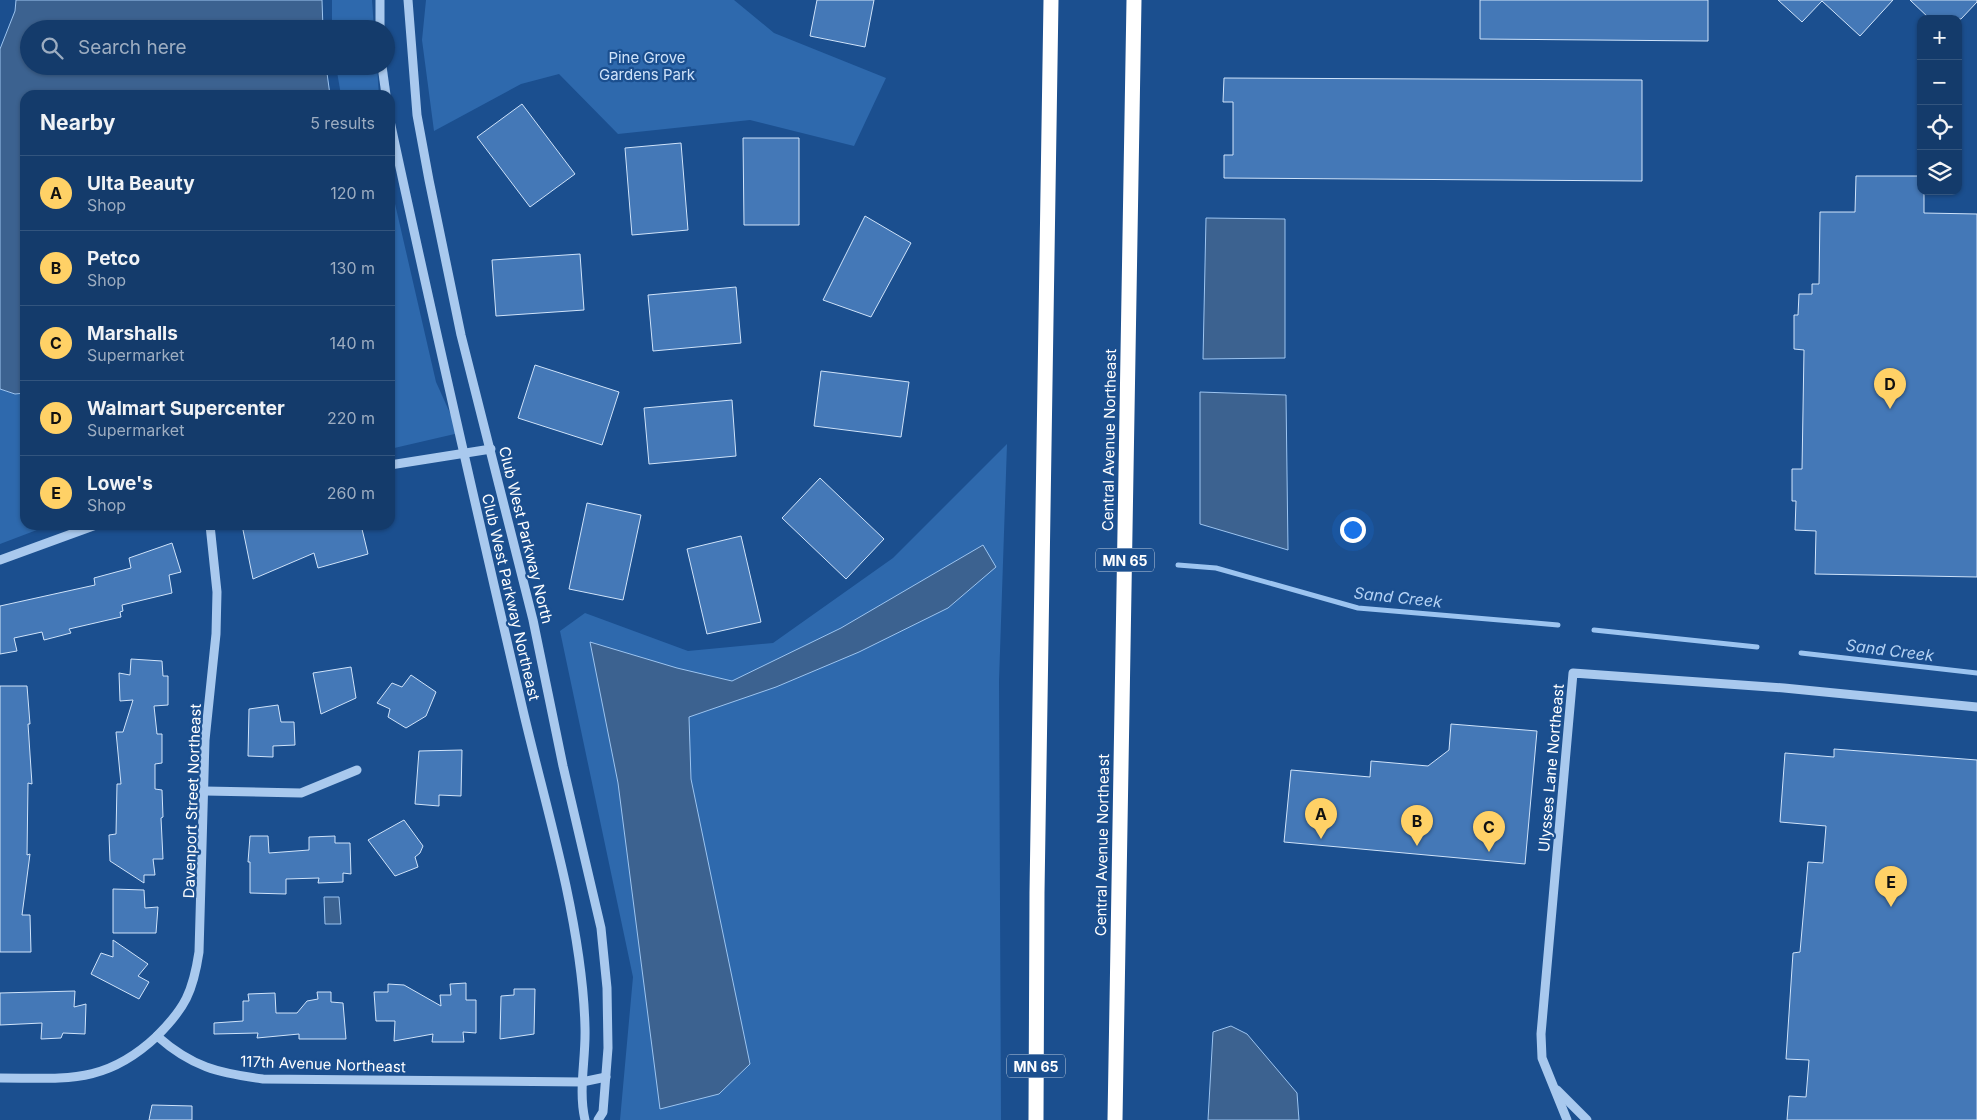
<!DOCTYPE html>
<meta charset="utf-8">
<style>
body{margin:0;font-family:Inter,sans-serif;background:#214673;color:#f1f3f6}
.controls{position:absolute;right:15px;top:15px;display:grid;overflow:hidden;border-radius:10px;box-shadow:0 1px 4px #0004}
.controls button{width:45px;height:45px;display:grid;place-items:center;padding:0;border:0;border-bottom:1px solid #33557e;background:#143b6b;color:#f1f3f6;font:25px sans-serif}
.you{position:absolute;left:1352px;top:529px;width:18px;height:18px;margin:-12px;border:4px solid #fff;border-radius:50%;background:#1a73e8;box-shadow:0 0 0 8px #1a73e833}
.badge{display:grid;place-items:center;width:32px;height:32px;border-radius:50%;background:#ffd166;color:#111;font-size:16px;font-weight:700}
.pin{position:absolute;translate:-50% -41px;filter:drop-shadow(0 1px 2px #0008)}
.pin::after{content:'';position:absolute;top:26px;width:18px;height:15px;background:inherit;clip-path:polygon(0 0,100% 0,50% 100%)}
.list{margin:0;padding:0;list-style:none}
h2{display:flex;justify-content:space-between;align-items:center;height:65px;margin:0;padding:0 20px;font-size:21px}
h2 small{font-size:16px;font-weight:400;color:#9dadc1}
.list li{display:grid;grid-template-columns:32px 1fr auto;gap:15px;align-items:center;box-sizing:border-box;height:75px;padding:0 20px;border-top:1px solid #33557e}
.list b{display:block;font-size:19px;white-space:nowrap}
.list p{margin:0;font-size:16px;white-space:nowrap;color:#9dadc1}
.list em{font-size:16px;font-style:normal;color:#9dadc1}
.icon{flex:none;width:28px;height:28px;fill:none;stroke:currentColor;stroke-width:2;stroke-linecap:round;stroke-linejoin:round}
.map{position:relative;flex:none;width:1977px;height:1120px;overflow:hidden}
.search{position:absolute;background:#143b6b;box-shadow:0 1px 4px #0004;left:20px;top:20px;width:375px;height:55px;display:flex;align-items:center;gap:12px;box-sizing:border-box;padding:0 18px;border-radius:28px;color:#9dadc1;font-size:19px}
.panel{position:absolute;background:#143b6b;box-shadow:0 1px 4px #0004;left:20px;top:90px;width:375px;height:440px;border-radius:15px}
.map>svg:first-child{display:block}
.green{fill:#2e69ad}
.water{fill:#3c6290;stroke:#9cc4f0}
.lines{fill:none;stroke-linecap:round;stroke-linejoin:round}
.stream{stroke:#9cc4f0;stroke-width:5}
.building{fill:#4478b7;stroke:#cfe3fa}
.minor{stroke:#a9c9ee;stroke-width:9}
.highway{stroke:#fff;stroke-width:15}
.labels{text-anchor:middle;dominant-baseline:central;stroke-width:4.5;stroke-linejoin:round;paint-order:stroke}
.shield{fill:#1b4f8f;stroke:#bbcadd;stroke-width:1}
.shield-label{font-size:14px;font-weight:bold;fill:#fff}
.park-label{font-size:15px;fill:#cfe3fa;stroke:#1b4f8f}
.street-label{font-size:15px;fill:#fff;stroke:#1b4f8f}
.water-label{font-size:16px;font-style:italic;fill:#b5d3f5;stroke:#1b4f8f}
</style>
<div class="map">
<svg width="1977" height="1120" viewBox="0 0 1977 1120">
<rect width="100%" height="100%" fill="#1b4f8f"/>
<g class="green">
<polygon points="332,0 372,0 374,29 332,29"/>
<polygon points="426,0 734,0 774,33 886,78 854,146 750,120 618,134 559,74 521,84 434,131 422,40"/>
<polygon points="336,66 377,66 379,95 341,95"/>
<polygon points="390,182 436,382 459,433 390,449"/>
<polygon points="0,389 15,394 25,393 25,525 50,525 0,544"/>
<polygon points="1007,444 999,681 1001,1120 620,1120 633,977 560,631 585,613 688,651 773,643 893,558"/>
</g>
<g class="water">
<polygon points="16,0 322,0 323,29 29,29 29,66 326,66 330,95 25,95 25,393 15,394 0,389 0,49 15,11"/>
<polygon points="1206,218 1285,219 1285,358 1203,359"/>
<polygon points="1200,392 1286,395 1288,550 1200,524"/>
<polygon points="983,545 996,567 948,608 859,652 776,687 689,717 691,779 750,1064 719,1094 660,1109 618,783 590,642 677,668 732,681 841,628"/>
<polygon points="324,897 339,897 341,924 325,924"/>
<polygon points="1231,1026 1247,1034 1297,1093 1299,1120 1208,1120 1213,1032"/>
</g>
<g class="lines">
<g class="stream">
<polyline points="1178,565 1216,568 1358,608 1558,625"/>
<polyline points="1594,630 1757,647"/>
<polyline points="1801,653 1977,673"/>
</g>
</g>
<g class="building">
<polygon points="817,0 874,0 865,47 810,36"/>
<polygon points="1480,0 1708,0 1708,41 1480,39"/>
<polygon points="1778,0 1893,0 1860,36 1822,1 1802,22"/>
<polygon points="1910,0 1977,0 1977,2 1961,19 1930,19"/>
<polygon points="1224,78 1642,80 1642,181 1224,178 1224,155 1233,155 1233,102 1223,102"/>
<polygon points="522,104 575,174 530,207 477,137"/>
<polygon points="743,138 799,138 799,225 744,225"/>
<polygon points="681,143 688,230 632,235 625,148"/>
<polygon points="1856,176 1921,176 1921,191 1924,191 1924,213 1977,214 1977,577 1815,574 1816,531 1795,530 1796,501 1792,501 1792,469 1802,469 1804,350 1794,349 1794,315 1798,315 1799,294 1812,294 1812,284 1819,284 1820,212 1855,212"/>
<polygon points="865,216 911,243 871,317 823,300"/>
<polygon points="580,254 584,310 496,316 492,260"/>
<polygon points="736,287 741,343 653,351 648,295"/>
<polygon points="535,365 619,392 602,445 518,418"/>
<polygon points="821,371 909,382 901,437 814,426"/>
<polygon points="732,400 736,456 649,464 644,408"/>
<polygon points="820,478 884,539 846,579 782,518"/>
<polygon points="587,503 641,515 623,600 569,589"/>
<polygon points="242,525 361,525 368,554 318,568 314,553 253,579"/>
<polygon points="741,536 761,622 707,634 687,549"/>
<polygon points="172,543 181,572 169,575 172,593 122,605 123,611 120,612 121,617 69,629 71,633 44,640 42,632 14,638 17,651 0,654 0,606 95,585 94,578 131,568 129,558"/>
<polygon points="131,659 162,661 163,676 168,676 168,705 154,706 157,734 162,734 162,763 155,764 155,789 162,790 163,817 161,818 163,859 153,859 155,875 144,875 144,883 110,861 109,835 116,834 117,784 121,784 116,732 123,732 133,700 120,701 119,673 130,675"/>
<polygon points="351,667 356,698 321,714 313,673"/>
<polygon points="411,675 436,692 426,716 406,728 388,717 390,709 377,703 392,683 402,687"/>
<polygon points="0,686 27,686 30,724 28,724 32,784 28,783 27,855 30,854 22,915 30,915 31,952 0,952"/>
<polygon points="278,705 281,722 294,722 295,745 273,746 273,757 248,756 249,709"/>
<polygon points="1451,724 1537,731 1525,864 1284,842 1291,770 1370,777 1371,761 1428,766 1449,750"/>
<polygon points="1834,749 1977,760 1977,1120 1787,1120 1789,1096 1806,1097 1809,1060 1786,1059 1793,953 1800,952 1808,862 1823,863 1826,826 1780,822 1785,753 1834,757"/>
<polygon points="462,750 461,796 439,795 439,806 415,804 419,751"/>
<polygon points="404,820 423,846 420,853 415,857 418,867 395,876 368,840"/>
<polygon points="250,836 268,836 269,853 309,850 309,837 335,836 335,843 350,843 351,874 343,873 343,882 318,883 319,878 286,879 286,894 250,893 250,862 248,862"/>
<polygon points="113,889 144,890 145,908 158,907 156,933 113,933"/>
<polygon points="113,940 148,964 138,976 149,982 139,999 91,974 101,953 113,957"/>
<polygon points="466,983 466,1000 476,1000 476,1033 463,1032 464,1042 432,1042 433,1034 394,1041 395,1021 376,1021 374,992 388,992 388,984 404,985 441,1006 440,995 451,995 450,984"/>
<polygon points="514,989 535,989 534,1034 500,1039 501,996 514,995"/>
<polygon points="75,991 74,1007 86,1004 85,1034 63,1033 61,1038 41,1039 42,1023 0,1025 0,993"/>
<polygon points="317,992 331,992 331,1002 343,1003 346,1039 299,1039 299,1034 257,1038 258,1033 214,1034 214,1023 243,1021 243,1001 249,1001 248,994 275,993 276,1013 297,1013 307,1001 318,999"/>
<polygon points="152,1105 192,1106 192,1120 149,1120"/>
</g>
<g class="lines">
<g class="minor">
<polyline points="408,0 417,115 429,180 461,335 533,620 563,766 601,928 607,988 608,1048 603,1112 598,1120"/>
<polyline points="380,29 380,0"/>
<polyline points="382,66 386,95"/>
<path d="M 390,121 C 432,317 477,512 522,706 C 536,766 553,826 566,886 C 576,933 584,980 585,1028 C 586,1059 578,1090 585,1120"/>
<polyline points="390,465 491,449"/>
<polyline points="0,560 96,525"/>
<polyline points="205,791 301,793 357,770"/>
<path d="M 157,1036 C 185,1008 193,992 199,952 L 205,740 L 216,634 L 217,592 L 210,525"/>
<path d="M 0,1078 C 66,1078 105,1085 157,1036 C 192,1067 218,1073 263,1079 L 582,1082 L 606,1077"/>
<polyline points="1557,1090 1587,1120"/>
<polyline points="1567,1120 1542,1058 1541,1034 1573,673 1784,688 1977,707"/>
</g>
<g class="highway">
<polyline points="1036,1120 1037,893 1051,0"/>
<polyline points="1115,1120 1134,0"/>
</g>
</g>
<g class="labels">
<g class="shield">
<rect x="1096" y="548.5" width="58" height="23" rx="4"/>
<rect x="1007" y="1054.5" width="58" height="23" rx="4"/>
</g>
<g class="shield-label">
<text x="1125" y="560">MN 65</text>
<text x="1036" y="1066">MN 65</text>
</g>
<g class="park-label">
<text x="647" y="57">Pine Grove<tspan x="647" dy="17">Gardens Park</tspan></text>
</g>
<g class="street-label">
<text transform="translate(1109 440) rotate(-89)">Central Avenue Northeast</text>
<text transform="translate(526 535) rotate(76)">Club West Parkway North</text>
<text transform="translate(511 597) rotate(77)">Club West Parkway Northeast</text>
<text transform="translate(1551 768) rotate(-85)">Ulysses Lane Northeast</text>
<text transform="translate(192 801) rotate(-88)">Davenport Street Northeast</text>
<text transform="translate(1102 845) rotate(-89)">Central Avenue Northeast</text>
<text transform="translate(323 1064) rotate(2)">117th Avenue Northeast</text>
</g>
<g class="water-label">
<text transform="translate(1398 597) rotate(6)">Sand Creek</text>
<text transform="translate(1890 650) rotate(7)">Sand Creek</text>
</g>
</g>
</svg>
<div class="controls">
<button>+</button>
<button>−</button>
<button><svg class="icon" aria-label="locate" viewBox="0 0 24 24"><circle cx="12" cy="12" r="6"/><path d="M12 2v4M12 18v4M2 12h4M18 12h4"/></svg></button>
<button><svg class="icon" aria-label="layers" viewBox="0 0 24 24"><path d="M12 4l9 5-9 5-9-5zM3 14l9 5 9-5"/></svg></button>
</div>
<div class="you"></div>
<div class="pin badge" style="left:1321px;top:839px">A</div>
<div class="pin badge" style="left:1417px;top:846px">B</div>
<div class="pin badge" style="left:1489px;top:852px">C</div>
<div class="pin badge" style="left:1890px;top:409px">D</div>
<div class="pin badge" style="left:1891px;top:907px">E</div>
<div class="search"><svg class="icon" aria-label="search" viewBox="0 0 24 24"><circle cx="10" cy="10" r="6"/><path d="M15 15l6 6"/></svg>Search here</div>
<section class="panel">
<h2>Nearby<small>5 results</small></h2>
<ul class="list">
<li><span class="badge">A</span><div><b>Ulta Beauty</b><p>Shop</p></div><em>120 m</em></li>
<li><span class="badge">B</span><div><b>Petco</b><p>Shop</p></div><em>130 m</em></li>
<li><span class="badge">C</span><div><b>Marshalls</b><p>Supermarket</p></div><em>140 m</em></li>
<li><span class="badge">D</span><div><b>Walmart Supercenter</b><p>Supermarket</p></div><em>220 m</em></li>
<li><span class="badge">E</span><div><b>Lowe's</b><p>Shop</p></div><em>260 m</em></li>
</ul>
</section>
</div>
